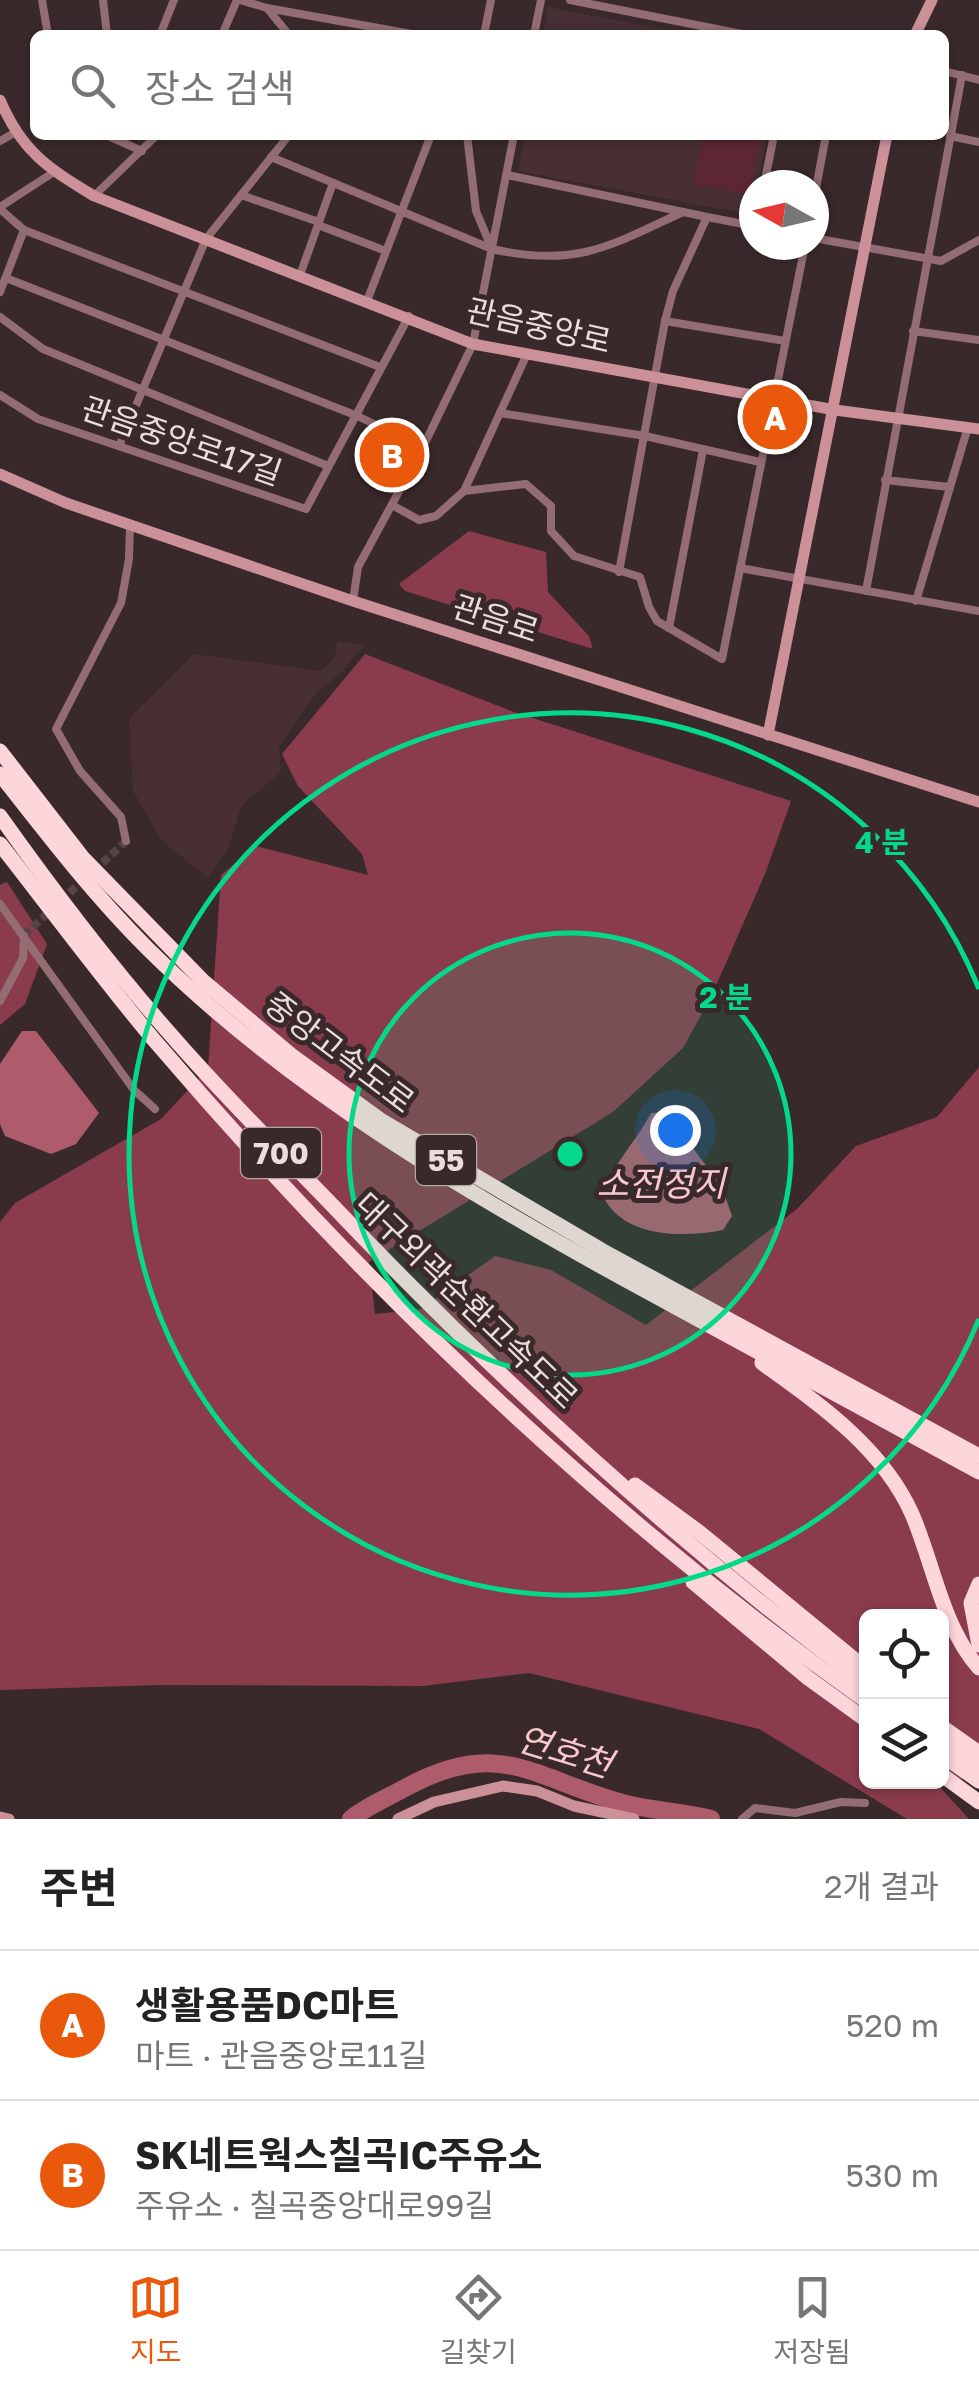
<!DOCTYPE html>
<html lang="ko">
<meta charset="utf-8">
<style>
body{margin:0;font-family:"Golos Text","Noto Sans KR",sans-serif;background:#f6f6f6;color:#222}
.controls{position:absolute;right:30px;bottom:30px;display:grid;overflow:hidden;border-radius:15px;box-shadow:0 2px 8px #0004}
.controls button{width:90px;height:90px;display:grid;place-items:center;padding:0;border:0;border-bottom:2px solid #e0e0e0;background:#fff;color:#222;font:50px sans-serif}
.compass{position:absolute;left:739px;top:170px;width:90px;height:90px;border-radius:50%;background:#fff;box-shadow:0 2px 8px #0004;rotate:278deg}
.you{position:absolute;left:675px;top:1130px;width:35px;height:35px;margin:-25px;border:8px solid #fff;border-radius:50%;background:#1a73e8;box-shadow:0 0 0 15px #1a73e833}
.badge{display:grid;place-items:center;width:65px;height:65px;border-radius:50%;background:#ea580c;color:#fff;font-size:32px;font-weight:700}
.pin{position:absolute;translate:-50% -50%;border:5px solid #fff;box-shadow:0 2px 10px #0006}
.list{margin:0;padding:0;list-style:none}
h2{display:flex;justify-content:space-between;align-items:center;height:130px;margin:0;padding:0 40px;font-size:42px}
h2 small{font-size:32px;font-weight:400;color:#767676}
.list li{display:grid;grid-template-columns:65px 1fr auto;gap:30px;align-items:center;box-sizing:border-box;height:150px;padding:0 40px;border-top:2px solid #e0e0e0}
.list b{display:block;font-size:38px;white-space:nowrap}
.list p{margin:0;font-size:32px;white-space:nowrap;color:#767676}
.list em{font-size:32px;font-style:normal;color:#767676}
.icon{flex:none;width:55px;height:55px;fill:none;stroke:currentColor;stroke-width:2;stroke-linecap:round;stroke-linejoin:round}
.map{position:relative;flex:none;width:979px;height:1819px;overflow:hidden}
.search{position:absolute;background:#fff;box-shadow:0 2px 8px #0004;left:30px;right:30px;top:30px;height:110px;display:flex;align-items:center;gap:25px;box-sizing:border-box;padding:0 35px;border-radius:15px;color:#767676;font-size:38px}
.sheet{height:430px;background:#fff}
nav{display:flex;justify-content:space-around;align-items:center;box-sizing:border-box;height:140px;border-top:2px solid #e0e0e0;background:#fff;font-size:28px;color:#767676}
nav a{display:grid;justify-items:center;gap:5px}
nav .on{color:#ea580c}
.map>svg:first-child{display:block}
.built{fill:#472f33}
.green{fill:#5c2732}
.forest{fill:#8a3c4d}
.water{fill:#ae5c6c}
.lines{fill:none;stroke-linecap:round;stroke-linejoin:round}
.river{stroke:#ae5c6c;stroke-width:18}
.street-tunnel{stroke:#544446;stroke-width:8;stroke-dasharray:8 4;stroke-linecap:butt}
.street{stroke:#936d73;stroke-width:8}
.secondary{stroke:#cc9099;stroke-width:11}
.highway{stroke:#fcd6db;stroke-width:15}
.ring{fill:none;stroke:#04d98b;stroke-width:5}
.labels{text-anchor:middle;dominant-baseline:central;stroke-width:10;stroke-linejoin:round;paint-order:stroke}
.shield{fill:#3a292b;stroke:#b4a7a8;stroke-width:2.5}
.shield-label{font-size:30px;font-weight:bold;fill:#e9ddde}
.street-label{font-size:32px;fill:#e9ddde;stroke:#3a292b}
.water-label{font-size:35px;font-style:italic;fill:#f9c8cf;stroke:#3a292b}
.centre{fill:#04d98b;stroke:#3a292b;stroke-width:5}
.ring-label{font-size:30px;text-anchor:middle;font-weight:bold;fill:#04d98b;stroke:#3a292b;stroke-width:10;stroke-linejoin:round;paint-order:stroke}
</style>
<div class="map">
<svg width="979" height="1819" viewBox="0 0 979 1819">
<rect width="100%" height="100%" fill="#3a292b"/>
<g class="built">
<polygon points="548,7 668,30 694,35 543,35"/>
<polygon points="524,135 767,135 758,185 754,185 753,215 518,171"/>
<polygon points="337,642 364,645 340,674 317,692 279,746 281,772 241,806 228,849 208,878 162,841 133,791 129,718 194,654 320,671 335,658"/>
</g>
<polygon class="green" points="703,135 761,135 749,195 693,184"/>
<g class="forest">
<polygon points="469,531 546,552 548,592 589,636 593,649 405,591 399,584"/>
<polygon points="365,654 511,711 791,801 765,874 711,997 683,1048 613,1112 369,1262 375,1314 421,1309 495,1256 551,1270 646,1325 797,1209 856,1146 937,1117 979,1067 979,1779 942,1779 942,1616 866,1616 866,1782 935,1782 969,1819 907,1819 759,1729 529,1673 423,1686 159,1685 0,1690 0,1222 15,1203 161,1119 208,1069 221,875 256,846 368,875 362,854 298,786 282,754"/>
<polygon points="7,882 47,944 25,1004 0,1025 0,885"/>
</g>
<g class="water">
<polygon points="22,1031 36,1031 99,1113 76,1144 51,1154 5,1136 0,1124 0,1064"/>
<path d="M 666,1112 L 722,1187 L 732,1216 L 723,1230 C 683,1238 623,1238 603,1196 C 612,1164 636,1142 651,1113 Z"/>
</g>
<g class="lines">
<path class="river" d="M 351,1819 C 367,1806 387,1798 405,1788 C 501,1735 535,1780 626,1804 C 654,1811 683,1812 711,1819"/>
<g class="street-tunnel">
<polyline points="94,871 126,841"/>
<polyline points="61,901 83,880"/>
<polyline points="24,935 50,911"/>
</g>
<g class="street">
<polyline points="42,0 48,35"/>
<polyline points="103,0 107,35"/>
<polyline points="240,0 267,8 289,35"/>
<polyline points="570,0 747,35"/>
<polyline points="267,8 417,35"/>
<polyline points="160,35 174,0"/>
<polyline points="222,35 237,0"/>
<polyline points="484,35 491,0"/>
<polyline points="534,35 541,0"/>
<polyline points="944,71 979,80"/>
<polyline points="106,135 142,151"/>
<polyline points="467,135 476,211 492,249"/>
<polyline points="950,136 979,142"/>
<polyline points="0,141 14,133"/>
<path d="M 271,157 L 492,249 C 576,268 610,246 683,212"/>
<polyline points="507,175 707,217"/>
<polyline points="764,185 774,135"/>
<polyline points="241,195 319,222"/>
<polyline points="94,196 157,135"/>
<polyline points="814,199 826,135"/>
<polyline points="0,207 54,172"/>
<polyline points="0,209 24,230 380,367"/>
<polyline points="318,225 386,251"/>
<polyline points="814,238 941,261 979,240"/>
<polyline points="300,275 333,183"/>
<polyline points="6,278 355,415 423,447"/>
<polyline points="0,292 24,230"/>
<polyline points="367,301 431,135"/>
<polyline points="0,317 43,349 328,466"/>
<polyline points="665,321 785,341"/>
<polyline points="913,331 979,340"/>
<polyline points="0,395 38,419 306,509 409,316"/>
<polyline points="500,413 645,436 760,462"/>
<polyline points="119,446 206,239 289,135"/>
<polyline points="885,480 950,487"/>
<polyline points="464,491 527,354"/>
<polyline points="392,505 419,520 436,516 464,491 526,484 551,506 551,531 574,556 640,577 649,607 657,621 722,659 805,245"/>
<polyline points="740,568 979,611"/>
<polyline points="619,572 665,321 673,291 707,217 754,226"/>
<polyline points="866,591 962,75"/>
<polyline points="353,601 358,567 423,447 473,344 514,135"/>
<polyline points="916,601 968,427"/>
<polyline points="669,628 703,450"/>
<polyline points="126,841 121,817 80,771 56,729 121,603 129,559 130,525"/>
<polyline points="0,904 134,1090 155,1109"/>
<polyline points="0,1001 23,958 24,936"/>
<polyline points="742,1819 755,1808 795,1813 841,1802 865,1803"/>
</g>
<g class="secondary">
<polyline points="915,35 932,0"/>
<path d="M 0,100 C 22,152 48,168 94,196 L 473,344 L 835,410 L 979,429"/>
<polyline points="0,474 66,503 353,601 979,802"/>
<polyline points="768,735 887,135"/>
<polyline points="0,1817 9,1819"/>
<polyline points="398,1819 434,1802 503,1786 537,1791 574,1806 634,1819"/>
</g>
<g class="highway">
<polyline points="0,751 83,858 203,981 291,1055 382,1121 603,1251 979,1456"/>
<path d="M 0,774 C 47,834 93,894 147,948 C 291,1091 468,1194 646,1291 C 757,1351 868,1411 979,1472"/>
<path d="M 0,816 C 54,892 111,967 172,1036 C 223,1095 279,1150 333,1206 C 498,1379 674,1541 866,1684"/>
<path d="M 0,844 C 51,909 101,977 154,1040 C 365,1287 601,1513 866,1701"/>
<path d="M 762,1363 C 819,1404 882,1447 912,1514 C 934,1565 942,1626 979,1668"/>
<polyline points="635,1485 699,1532 866,1669"/>
<polyline points="693,1582 808,1678 866,1720"/>
<polyline points="979,1584 971,1603 979,1645"/>
<polyline points="942,1727 979,1753"/>
<polyline points="942,1739 979,1766"/>
<polyline points="942,1755 979,1781"/>
<polyline points="942,1775 979,1802"/>
</g>
</g>
<circle cx="570" cy="1154" r="221" fill="#04d98b" fill-opacity=".12"/>
<g class="ring">
<circle cx="570" cy="1154" r="221"/>
<path d="M979 1319A441 441 0 1 1 979 989"/>
</g>
<g class="labels">
<g class="shield">
<rect x="241" y="1128" width="80" height="50" rx="8"/>
<rect x="416" y="1135" width="60" height="50" rx="8"/>
</g>
<g class="shield-label">
<text x="281" y="1153">700</text>
<text x="446" y="1160">55</text>
</g>
<g class="street-label">
<text transform="translate(539 325) rotate(13)">관음중앙로</text>
<text transform="translate(182 440) rotate(19)">관음중앙로17길</text>
<text transform="translate(496 618) rotate(18)">관음로</text>
<text transform="translate(340 1052) rotate(37)">중앙고속도로</text>
<text transform="translate(467 1300) rotate(44)">대구외곽순환고속도로</text>
</g>
<g class="water-label">
<text x="661" y="1183">소전정지</text>
<text transform="translate(565 1751) rotate(17)">연호천</text>
</g>
</g>
<circle cx="570" cy="1154" r="15" class="centre"/>
<g class="ring-label">
<text x="882" y="853">4 분</text>
<text x="726" y="1008">2 분</text>
</g>
</svg>
<div class="controls">
<button><svg class="icon" aria-label="locate" viewBox="0 0 24 24"><circle cx="12" cy="12" r="6"/><path d="M12 2v4M12 18v4M2 12h4M18 12h4"/></svg></button>
<button><svg class="icon" aria-label="layers" viewBox="0 0 24 24"><path d="M12 4l9 5-9 5-9-5zM3 14l9 5 9-5"/></svg></button>
</div>
<svg class="compass" viewBox="-18 -18 36 36"><path d="M0-13l5 13h-10z" fill="#e53935"/><path d="M0 13l5-13h-10z" fill="#767676"/></svg>
<div class="you"></div>
<div class="pin badge" style="left:775px;top:417px">A</div>
<div class="pin badge" style="left:392px;top:455px">B</div>
<div class="search"><svg class="icon" aria-label="search" viewBox="0 0 24 24"><circle cx="10" cy="10" r="6"/><path d="M15 15l6 6"/></svg>장소 검색</div>
</div>
<section class="sheet">
<h2>주변<small>2개 결과</small></h2>
<ul class="list">
<li><span class="badge">A</span><div><b>생활용품DC마트</b><p>마트 · 관음중앙로11길</p></div><em>520 m</em></li>
<li><span class="badge">B</span><div><b>SK네트웍스칠곡IC주유소</b><p>주유소 · 칠곡중앙대로99길</p></div><em>530 m</em></li>
</ul>
</section>
<nav>
<a class="on"><svg class="icon" aria-label="map" viewBox="0 0 24 24"><path d="M3 6l6-2 6 2 6-2v14l-6 2-6-2-6 2zM9 4v14M15 6v14"/></svg>지도</a>
<a><svg class="icon" aria-label="directions" viewBox="0 0 24 24"><path d="M12 3l9 9-9 9-9-9zM9 14v-3h6M13 9l2 2-2 2"/></svg>길찾기</a>
<a><svg class="icon" aria-label="saved" viewBox="0 0 24 24"><path d="M7 4h10v16l-5-4-5 4z"/></svg>저장됨</a>
</nav>
